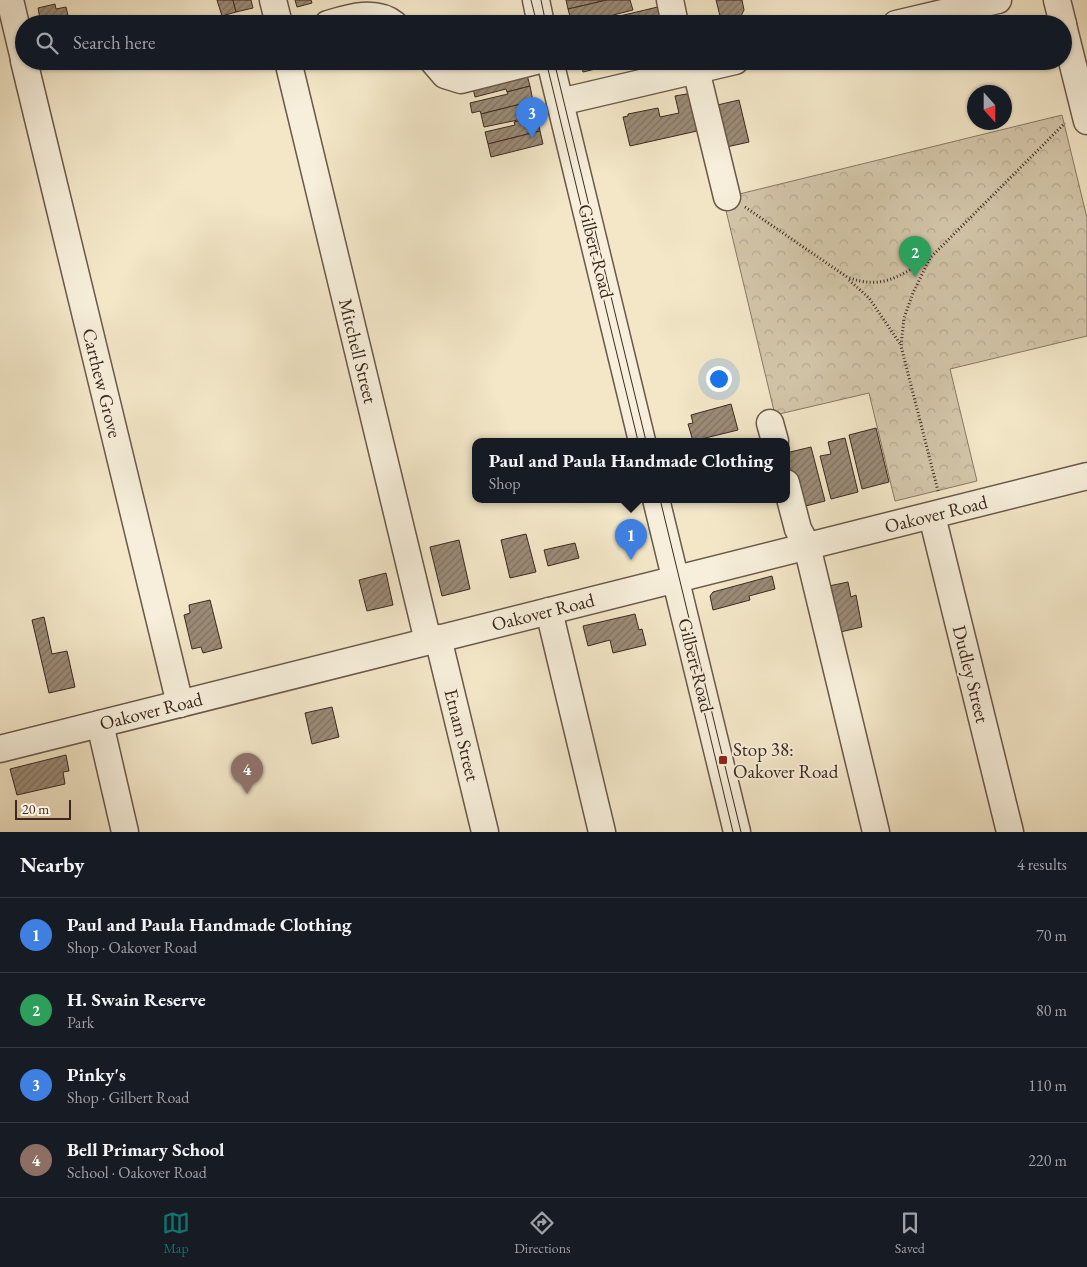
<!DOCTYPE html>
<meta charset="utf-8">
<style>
body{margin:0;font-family:"EB Garamond",serif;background:#20242c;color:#f1f3f6}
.compass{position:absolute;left:967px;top:85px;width:45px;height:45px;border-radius:50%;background:#171b24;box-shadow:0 1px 4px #0004;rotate:159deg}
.scale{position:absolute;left:15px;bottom:12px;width:56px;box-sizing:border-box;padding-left:5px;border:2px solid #3c2820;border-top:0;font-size:14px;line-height:18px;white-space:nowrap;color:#3c2820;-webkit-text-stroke:4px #f7efdb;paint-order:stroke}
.you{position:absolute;left:718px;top:378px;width:18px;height:18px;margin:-12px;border:4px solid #fff;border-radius:50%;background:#1a73e8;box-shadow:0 0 0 8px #1a73e833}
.badge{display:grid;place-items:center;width:32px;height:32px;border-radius:50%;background:#0f766e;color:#fff;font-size:16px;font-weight:700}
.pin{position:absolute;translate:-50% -41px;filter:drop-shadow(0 1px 2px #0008)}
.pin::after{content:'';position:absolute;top:26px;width:18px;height:15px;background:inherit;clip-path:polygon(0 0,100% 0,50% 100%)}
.popup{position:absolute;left:472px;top:438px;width:318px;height:65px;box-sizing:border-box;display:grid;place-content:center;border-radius:10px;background:#171b24;filter:drop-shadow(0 1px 4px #0005);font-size:16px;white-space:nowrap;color:#9ea1a6}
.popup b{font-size:19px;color:#f1f3f6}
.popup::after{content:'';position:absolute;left:50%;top:100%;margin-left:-10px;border:10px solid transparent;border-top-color:#171b24}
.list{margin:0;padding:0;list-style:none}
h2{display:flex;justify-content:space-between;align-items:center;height:65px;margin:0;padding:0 20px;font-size:21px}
h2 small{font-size:16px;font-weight:400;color:#9ea1a6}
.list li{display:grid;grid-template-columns:32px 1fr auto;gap:15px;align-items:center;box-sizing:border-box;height:75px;padding:0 20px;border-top:1px solid #363941}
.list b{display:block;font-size:19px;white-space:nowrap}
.list p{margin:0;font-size:16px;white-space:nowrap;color:#9ea1a6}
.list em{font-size:16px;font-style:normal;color:#9ea1a6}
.icon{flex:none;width:28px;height:28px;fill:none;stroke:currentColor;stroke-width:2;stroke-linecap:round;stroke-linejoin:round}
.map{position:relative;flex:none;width:1087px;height:832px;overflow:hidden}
.search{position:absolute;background:#171b24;box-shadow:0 1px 4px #0004;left:15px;right:15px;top:15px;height:55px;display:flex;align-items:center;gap:12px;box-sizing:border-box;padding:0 18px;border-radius:28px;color:#9ea1a6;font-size:19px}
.sheet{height:365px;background:#171b24}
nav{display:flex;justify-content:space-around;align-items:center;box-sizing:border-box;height:70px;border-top:1px solid #363941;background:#171b24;font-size:14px;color:#9ea1a6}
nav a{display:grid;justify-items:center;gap:2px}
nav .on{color:#0f766e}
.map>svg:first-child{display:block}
.park{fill:url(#park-crowns);stroke:#887866}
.building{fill:url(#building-hatch);stroke:#3c2820}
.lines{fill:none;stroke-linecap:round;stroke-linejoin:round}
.minor-casing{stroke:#6a584a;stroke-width:29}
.path{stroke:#3c2820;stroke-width:3;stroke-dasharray:1 2.5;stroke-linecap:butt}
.minor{stroke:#f7efdb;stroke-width:26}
.tram{stroke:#3c2820;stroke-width:1}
.poi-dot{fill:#8f2418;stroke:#f7efdb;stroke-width:2}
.labels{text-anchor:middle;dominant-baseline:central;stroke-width:4;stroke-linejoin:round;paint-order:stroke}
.street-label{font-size:19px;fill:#3c2820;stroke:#f7efdb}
.poi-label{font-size:19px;fill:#3c2820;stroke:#f7efdb;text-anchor:start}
</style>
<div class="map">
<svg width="1087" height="832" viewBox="0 0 1087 832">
<defs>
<pattern id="park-crowns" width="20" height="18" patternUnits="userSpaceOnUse" patternTransform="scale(1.25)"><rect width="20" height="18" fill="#d4c7ab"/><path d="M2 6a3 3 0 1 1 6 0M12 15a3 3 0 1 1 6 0" fill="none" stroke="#b7ab93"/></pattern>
<pattern id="building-hatch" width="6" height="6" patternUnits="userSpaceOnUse" patternTransform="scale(1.25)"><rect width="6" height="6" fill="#9b8b77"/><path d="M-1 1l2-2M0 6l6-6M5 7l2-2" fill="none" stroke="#807261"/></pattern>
</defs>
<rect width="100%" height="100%" fill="#f3e7c8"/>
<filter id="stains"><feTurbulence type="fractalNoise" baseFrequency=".004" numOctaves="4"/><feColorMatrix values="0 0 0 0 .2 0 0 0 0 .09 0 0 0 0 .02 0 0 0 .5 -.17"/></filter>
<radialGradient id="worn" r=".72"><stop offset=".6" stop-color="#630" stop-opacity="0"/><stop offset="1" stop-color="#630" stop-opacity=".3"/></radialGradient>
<polygon class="park" points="1062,115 1087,218 1087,336 950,369 977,481 895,501 869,393 775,415 723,198"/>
<g class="building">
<polygon points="217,0 233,0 236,12 222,16"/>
<polygon points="233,0 251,0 253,8 236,12"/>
<polygon points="295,0 311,0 312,3 297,7"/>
<polygon points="566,0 603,0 603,1 568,9"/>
<polygon points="607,0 630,0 633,10 578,24 572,24 568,9"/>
<polygon points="716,0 742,0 744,10 740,18 740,21 729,24 728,21 720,16"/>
<polygon points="55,4 56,9 66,7 70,24 41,24 38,8"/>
<polygon points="666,5 670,19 652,24 586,24"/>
<polygon points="581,61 629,61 583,72"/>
<polygon points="526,71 530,86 507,92 506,89 475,97 472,84"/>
<polygon points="530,86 533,101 481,114 480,111 472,113 470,103 508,94 507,92"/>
<polygon points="698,92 706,129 630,146 623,117 628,116 628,114 658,108 660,117 679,113 675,96"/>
<polygon points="739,100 749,142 722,148 713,106"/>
<polygon points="533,101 537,116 484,127 481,114"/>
<polygon points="537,116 540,131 488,144 485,132 515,125 514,122"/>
<polygon points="540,131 543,144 491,157 488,144"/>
<polygon points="731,404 738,430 693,441 688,424 693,423 691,415"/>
<polygon points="876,428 889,482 862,489 849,435"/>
<polygon points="845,438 858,492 831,499 820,456 831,454 828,442"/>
<polygon points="811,447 825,501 798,508 786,461 786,453"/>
<polygon points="526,534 536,572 510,578 501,540"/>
<polygon points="459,540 470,589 442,596 430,547"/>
<polygon points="575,543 579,558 548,566 544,550"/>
<polygon points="386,573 393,605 367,611 359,580"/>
<polygon points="772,576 775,589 749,596 750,600 713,610 710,596 713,592"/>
<polygon points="848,582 851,597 856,595 862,627 836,633 829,586"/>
<polygon points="210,600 222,648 203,653 201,647 192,649 184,615 190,613 189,605"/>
<polygon points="635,614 639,630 642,629 646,645 613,653 610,640 588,646 583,626"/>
<polygon points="44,617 52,654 67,651 75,687 49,693 32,620"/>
<polygon points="332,707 339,737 312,744 305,713"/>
<polygon points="66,755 69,771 63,772 65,784 17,795 10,769"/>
</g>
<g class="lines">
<g class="minor-casing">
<g id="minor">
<polyline points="10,0 24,59"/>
<polyline points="273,0 279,24"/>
<polyline points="536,0 541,24"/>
<polyline points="670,0 675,24"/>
<polyline points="1057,0 1063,24"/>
<path d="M 328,24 C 348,18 375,9 394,24"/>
<polyline points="896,24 998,0"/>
<polyline points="1063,25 1087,121"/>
<polyline points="24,61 180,704"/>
<polyline points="288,61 428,641"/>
<polyline points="433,61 445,75 461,80 536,61"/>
<polyline points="550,61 642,441"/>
<polyline points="696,70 727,197"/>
<polyline points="560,102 735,61"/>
<polyline points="770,423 775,441"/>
<polyline points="786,483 798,529 807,546 876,832"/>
<polyline points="656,499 737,832"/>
<polyline points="932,516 1010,832"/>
<polyline points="549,611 602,832"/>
<polyline points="438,638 485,832"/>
<polyline points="100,724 125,832"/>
<polyline points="0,749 1087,476"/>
</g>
</g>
<g class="path">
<path d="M 745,207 L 847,277 C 883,291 900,275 930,258"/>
<polyline points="849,280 869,298 901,345"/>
<polyline points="938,491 901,346 904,318 913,293 930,258 1065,123"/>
</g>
<use href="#minor" class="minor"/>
<g class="tram">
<polyline points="531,0 537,24"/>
<polyline points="541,0 546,24"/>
<polyline points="546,61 638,441"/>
<polyline points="554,61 646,441"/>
<polyline points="660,499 741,832"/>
<polyline points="694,669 733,832"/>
</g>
</g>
<rect class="poi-dot" x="718" y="755" width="10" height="10" rx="2.5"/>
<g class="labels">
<g class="street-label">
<text transform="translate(596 251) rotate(76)">Gilbert Road</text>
<text transform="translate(358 351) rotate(76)">Mitchell Street</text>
<text transform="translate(102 383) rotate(76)">Carthew Grove</text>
<text transform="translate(936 514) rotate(-14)">Oakover Road</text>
<text transform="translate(543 612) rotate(-14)">Oakover Road</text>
<text transform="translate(696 665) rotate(76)">Gilbert Road</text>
<text transform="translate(971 674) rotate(76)">Dudley Street</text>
<text transform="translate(151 711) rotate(-14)">Oakover Road</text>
<text transform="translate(462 735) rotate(76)">Etnam Street</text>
</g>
<g class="poi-label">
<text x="733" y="749">Stop 38:<tspan x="733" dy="22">Oakover Road</tspan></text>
</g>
</g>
<rect width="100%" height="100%" filter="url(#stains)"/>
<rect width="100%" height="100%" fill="url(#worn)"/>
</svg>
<svg class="compass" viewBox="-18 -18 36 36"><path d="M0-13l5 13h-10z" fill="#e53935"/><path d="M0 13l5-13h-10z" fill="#9ea1a6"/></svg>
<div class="scale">20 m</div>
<div class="you"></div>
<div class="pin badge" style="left:631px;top:560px;background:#3f7fe0">1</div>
<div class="popup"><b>Paul and Paula Handmade Clothing</b>Shop</div>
<div class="pin badge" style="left:915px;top:277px;background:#2e9e5b">2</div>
<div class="pin badge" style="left:532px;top:138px;background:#3f7fe0">3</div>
<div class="pin badge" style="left:247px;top:794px;background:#8d6e63">4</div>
<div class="search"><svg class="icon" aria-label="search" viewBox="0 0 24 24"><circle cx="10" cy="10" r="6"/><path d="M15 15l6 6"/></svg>Search here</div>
</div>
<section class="sheet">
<h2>Nearby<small>4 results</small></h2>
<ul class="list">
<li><span class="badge" style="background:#3f7fe0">1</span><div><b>Paul and Paula Handmade Clothing</b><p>Shop · Oakover Road</p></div><em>70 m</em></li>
<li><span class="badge" style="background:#2e9e5b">2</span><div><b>H. Swain Reserve</b><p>Park</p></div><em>80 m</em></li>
<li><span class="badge" style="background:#3f7fe0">3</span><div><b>Pinky's</b><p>Shop · Gilbert Road</p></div><em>110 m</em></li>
<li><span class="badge" style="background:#8d6e63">4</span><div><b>Bell Primary School</b><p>School · Oakover Road</p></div><em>220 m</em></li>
</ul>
</section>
<nav>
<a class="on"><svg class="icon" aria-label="map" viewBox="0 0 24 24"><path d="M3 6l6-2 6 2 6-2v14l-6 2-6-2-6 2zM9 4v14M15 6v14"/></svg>Map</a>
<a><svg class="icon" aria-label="directions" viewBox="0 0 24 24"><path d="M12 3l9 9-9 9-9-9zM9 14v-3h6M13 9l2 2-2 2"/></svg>Directions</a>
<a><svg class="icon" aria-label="saved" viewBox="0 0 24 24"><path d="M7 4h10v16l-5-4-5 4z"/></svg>Saved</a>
</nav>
